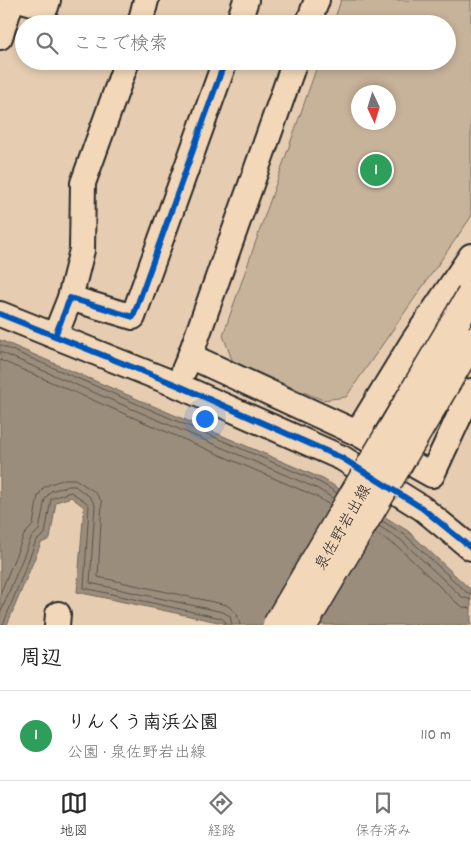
<!DOCTYPE html>
<html lang="ja">
<meta charset="utf-8">
<style>
body{margin:0;font-family:Dekko,"Klee One",sans-serif;background:#f6f6f6;color:#202124}
.compass{position:absolute;left:351px;top:85px;width:45px;height:45px;border-radius:50%;background:#fff;box-shadow:0 2px 8px #0003;rotate:176deg}
.you{position:absolute;left:204px;top:418px;width:18px;height:18px;margin:-12px;border:4px solid #fff;border-radius:50%;background:#1a73e8;box-shadow:0 0 0 8px #1a73e833}
.badge{display:grid;place-items:center;width:32px;height:32px;border-radius:50%;background:#2b2b2b;color:#fff;font-size:16px;font-weight:700}
.pin{position:absolute;translate:-50% -50%;border:2px solid #fff;box-shadow:0 1px 5px #0006}
.list{margin:0;padding:0;list-style:none}
h2{display:flex;justify-content:space-between;align-items:center;height:65px;margin:0;padding:0 20px;font-size:21px}
h2 small{font-size:16px;font-weight:400;color:#757577}
.list li{display:grid;grid-template-columns:32px 1fr auto;gap:15px;align-items:center;box-sizing:border-box;height:90px;padding:0 20px;border-top:1px solid #e0e0e0}
.list b{display:block;font-size:19px;white-space:nowrap}
.list p{margin:0;font-size:16px;white-space:nowrap;color:#757577}
.list em{font-size:16px;font-style:normal;color:#757577}
.icon{flex:none;width:28px;height:28px;fill:none;stroke:currentColor;stroke-width:2;stroke-linecap:round;stroke-linejoin:round}
.map{position:relative;flex:none;width:471px;height:625px;overflow:hidden}
.search{position:absolute;background:#fff;box-shadow:0 2px 8px #0003;left:15px;right:15px;top:15px;height:55px;display:flex;align-items:center;gap:12px;box-sizing:border-box;padding:0 18px;border-radius:28px;color:#757577;font-size:19px}
.sheet{height:155px;background:#fff}
nav{display:flex;justify-content:space-around;align-items:center;box-sizing:border-box;height:70px;border-top:1px solid #e0e0e0;background:#fff;font-size:14px;color:#757577}
nav a{display:grid;justify-items:center;gap:2px}
nav .on{color:#2b2b2b}
.map>svg:first-child{display:block}
.green{fill:#c7b29a;stroke:#796e62;fill-rule:evenodd}
.water{fill:#9b8d7b;stroke:#6e665b}
.lines{fill:none;stroke-linecap:round;stroke-linejoin:round}
.shore{stroke:#58524b;stroke-width:1}
.minor-casing{stroke:#2b2b2b;stroke-width:28}
.minor{stroke:#f2d7b9;stroke-width:24}
.major-bridge-casing{stroke:#2b2b2b;stroke-width:31;stroke-linecap:butt}
.major-bridge{stroke:#f2d7b9;stroke-width:28}
.cycleway-casing{stroke:#f2d7b9;stroke-width:9}
.cycleway{stroke:#0057b8;stroke-width:6}
.labels{text-anchor:middle;dominant-baseline:central;stroke-width:5;stroke-linejoin:round;paint-order:stroke}
.street-label{font-size:16px;fill:#2b2b2b;stroke:#f2d7b9}
</style>
<div class="map">
<svg width="471" height="625" viewBox="0 0 471 625">
<rect width="100%" height="100%" fill="#e6cdb1"/>
<filter id="ink" filterUnits="userSpaceOnUse"><feTurbulence type="fractalNoise" baseFrequency=".02" numOctaves="2"/><feDisplacementMap in="SourceGraphic" scale="10" xChannelSelector="R" yChannelSelector="G"/><feConvolveMatrix kernelMatrix="1 2 1 2 8 2 1 2 1" color-interpolation-filters="sRGB"/></filter>
<g filter="url(#ink)">
<path class="green" d="M 341,0 L 471,0 L 471,217 L 346,397 L 323,400 L 233,363 L 223,335 L 319,61 L 447,61 L 447,24 L 333,24 ZM 358,92 L 388,92 L 388,122 L 358,122 Z"/>
<polygon class="water" points="0,340 323,479 408,531 471,590 471,625 232,625 77,592 84,507 71,497 56,502 50,539 41,543 7,625 0,625"/>
<g class="lines">
<g class="shore">
<polyline points="0,345 321,483 337,493"/>
<polyline points="0,352 318,489 334,499"/>
<polyline points="0,360 315,496 330,505"/>
<polyline points="382,521 405,535 466,592 471,594"/>
<polyline points="379,526 401,540 462,597 471,600"/>
<polyline points="375,533 397,546 457,603 463,607 471,608"/>
<polyline points="0,594 24,535 33,525 38,496 43,488 50,484 65,479 75,479 95,492 102,502 98,577 227,605 237,614 240,625"/>
<polyline points="0,614 31,538 39,530 45,499 51,491 68,486 75,486 90,497 95,505 90,583 223,612 230,616 232,625"/>
<polyline points="3,625 36,541 45,534 51,499 55,497 71,492 86,502 89,506 84,588 221,618 225,621 226,625"/>
</g>
<g class="minor-casing">
<g id="minor">
<polyline points="22,0 46,7 48,0"/>
<polyline points="140,24 146,0"/>
<polyline points="238,24 246,0"/>
<polyline points="308,24 317,0"/>
<polyline points="0,37 12,0"/>
<polyline points="70,298 82,250 83,183 127,61"/>
<polyline points="0,314 177,385 342,458 422,508 471,548"/>
<polyline points="55,336 70,298 133,317 225,61"/>
<polyline points="190,356 357,433 432,475 471,391"/>
<polyline points="184,370 190,356 295,61"/>
<polyline points="357,433 412,343 471,256"/>
<polyline points="57,625 58,614"/>
</g>
</g>
<use href="#minor" class="minor"/>
<g class="major-bridge-casing">
<g id="major-bridge">
<polyline points="277,625 471,295"/>
<polyline points="303,625 471,341"/>
</g>
</g>
<use href="#major-bridge" class="major-bridge"/>
<g class="cycleway-casing">
<g id="cycleway">
<polyline points="0,314 177,385 342,458 422,508 471,548"/>
<polyline points="55,336 70,298 133,317 225,61"/>
</g>
</g>
<use href="#cycleway" class="cycleway"/>
</g>
</g>
<g class="labels">
<g class="street-label">
<text transform="translate(344 528) rotate(-60)">泉佐野岩出線</text>
</g>
</g>
</svg>
<svg class="compass" viewBox="-18 -18 36 36"><path d="M0-13l5 13h-10z" fill="#e53935"/><path d="M0 13l5-13h-10z" fill="#757577"/></svg>
<div class="you"></div>
<div class="pin badge" style="left:376px;top:170px;background:#2e9e5b">1</div>
<div class="search"><svg class="icon" aria-label="search" viewBox="0 0 24 24"><circle cx="10" cy="10" r="6"/><path d="M15 15l6 6"/></svg>ここで検索</div>
</div>
<section class="sheet">
<h2>周辺<small></small></h2>
<ul class="list">
<li><span class="badge" style="background:#2e9e5b">1</span><div><b>りんくう南浜公園</b><p>公園 · 泉佐野岩出線</p></div><em>110 m</em></li>
</ul>
</section>
<nav>
<a class="on"><svg class="icon" aria-label="map" viewBox="0 0 24 24"><path d="M3 6l6-2 6 2 6-2v14l-6 2-6-2-6 2zM9 4v14M15 6v14"/></svg>地図</a>
<a><svg class="icon" aria-label="directions" viewBox="0 0 24 24"><path d="M12 3l9 9-9 9-9-9zM9 14v-3h6M13 9l2 2-2 2"/></svg>経路</a>
<a><svg class="icon" aria-label="saved" viewBox="0 0 24 24"><path d="M7 4h10v16l-5-4-5 4z"/></svg>保存済み</a>
</nav>
